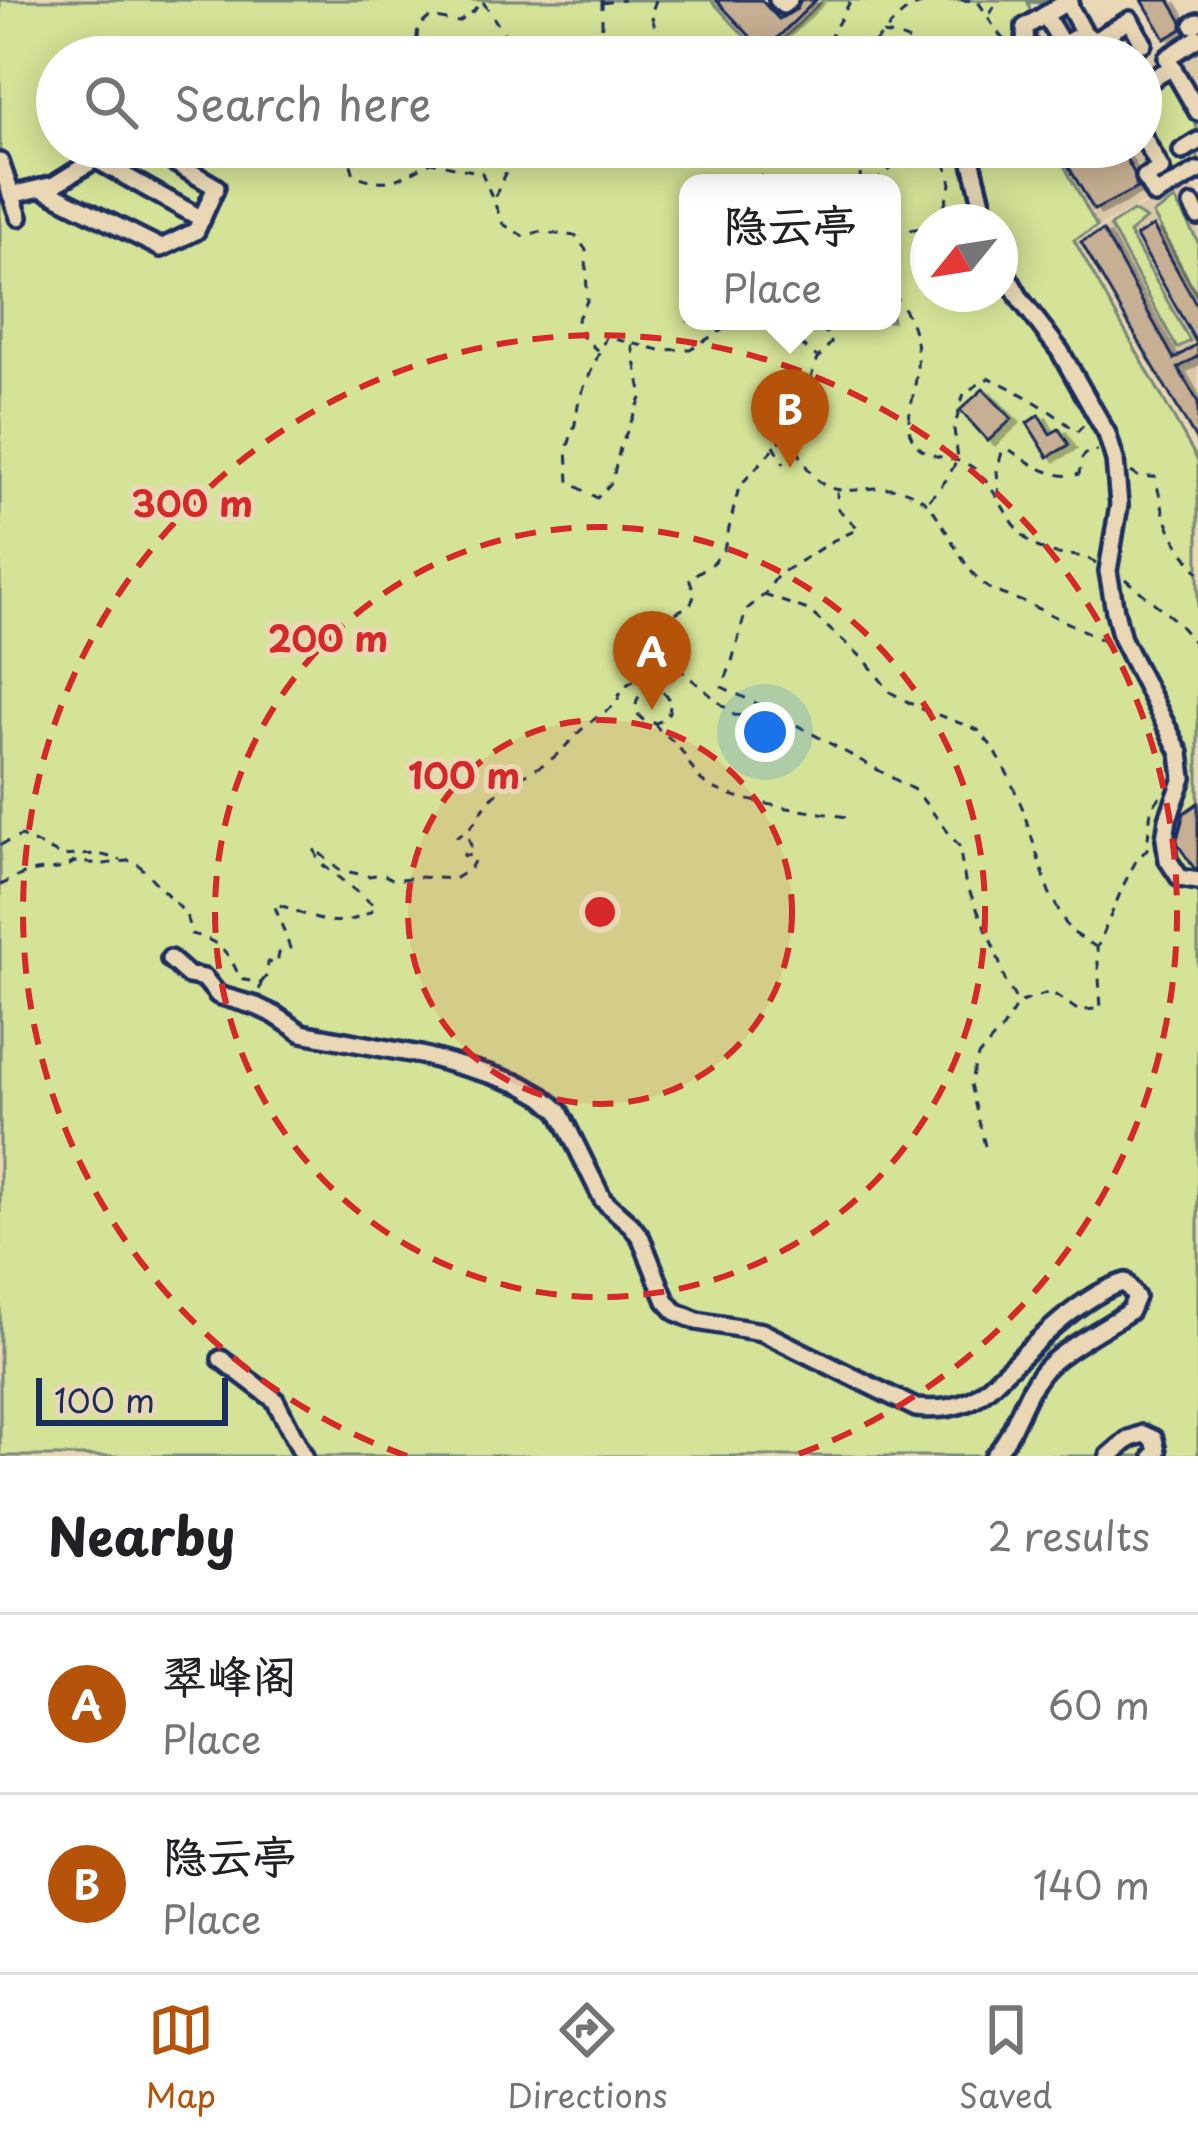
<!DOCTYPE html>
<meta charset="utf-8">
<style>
body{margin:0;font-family:"Playpen Sans","LXGW WenKai TC",sans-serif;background:#f2f2f2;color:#202124}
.compass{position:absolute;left:910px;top:204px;width:108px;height:108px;border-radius:50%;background:#fff;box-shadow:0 6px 30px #0003;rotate:240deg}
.scale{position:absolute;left:36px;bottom:30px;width:192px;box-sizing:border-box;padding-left:12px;border:6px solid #1b2f5e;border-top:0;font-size:33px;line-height:42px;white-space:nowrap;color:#1b2f5e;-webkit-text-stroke:9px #e9d7b5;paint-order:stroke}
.you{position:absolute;left:765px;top:732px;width:42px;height:42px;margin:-30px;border:9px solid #fff;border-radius:50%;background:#1a73e8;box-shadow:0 0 0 18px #1a73e833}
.badge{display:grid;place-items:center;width:78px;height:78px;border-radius:50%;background:#b45309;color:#fff;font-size:39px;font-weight:700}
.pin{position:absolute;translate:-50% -99px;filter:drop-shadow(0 3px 6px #0008)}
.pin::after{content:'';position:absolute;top:63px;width:42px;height:36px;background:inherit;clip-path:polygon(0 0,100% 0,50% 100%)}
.popup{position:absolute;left:679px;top:174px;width:222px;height:156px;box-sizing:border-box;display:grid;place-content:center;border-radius:24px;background:#fff;filter:drop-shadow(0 3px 9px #0005);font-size:39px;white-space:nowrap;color:#757577}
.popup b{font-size:45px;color:#202124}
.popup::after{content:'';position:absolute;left:50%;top:100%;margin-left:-24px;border:24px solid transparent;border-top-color:#fff}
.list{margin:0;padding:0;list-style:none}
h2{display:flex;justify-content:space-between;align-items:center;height:156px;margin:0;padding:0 48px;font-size:51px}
h2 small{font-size:39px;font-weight:400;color:#757577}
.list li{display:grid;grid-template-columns:78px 1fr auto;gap:36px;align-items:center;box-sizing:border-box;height:180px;padding:0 48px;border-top:3px solid #e0e0e0}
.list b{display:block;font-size:45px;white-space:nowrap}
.list p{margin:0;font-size:39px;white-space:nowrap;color:#757577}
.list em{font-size:39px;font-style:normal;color:#757577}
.icon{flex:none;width:66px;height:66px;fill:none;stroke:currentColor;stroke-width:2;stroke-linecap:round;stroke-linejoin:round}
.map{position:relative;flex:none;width:1198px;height:1456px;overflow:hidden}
.search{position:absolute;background:#fff;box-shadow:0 6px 30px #0003;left:36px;right:36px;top:36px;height:132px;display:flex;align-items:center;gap:30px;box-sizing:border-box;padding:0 42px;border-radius:66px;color:#757577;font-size:45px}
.sheet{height:516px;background:#fff}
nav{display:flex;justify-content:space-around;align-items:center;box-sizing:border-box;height:168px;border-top:3px solid #e0e0e0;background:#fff;font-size:33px;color:#757577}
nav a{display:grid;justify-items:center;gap:6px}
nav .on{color:#b45309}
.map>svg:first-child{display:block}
.built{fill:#dac8a8}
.green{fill:#d4e397;stroke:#78897a;stroke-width:3;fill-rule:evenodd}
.building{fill:#c6af92;stroke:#1b2f5e;stroke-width:3;filter:url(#shadow)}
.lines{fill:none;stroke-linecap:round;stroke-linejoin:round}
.minor-casing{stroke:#1b2f5e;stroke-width:24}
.path{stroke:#1b2f5e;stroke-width:3;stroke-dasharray:9 9;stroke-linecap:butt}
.minor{stroke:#e9d7b5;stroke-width:15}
.ring{fill:none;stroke:#d62828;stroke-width:6;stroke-dasharray:21 15}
.centre{fill:#d62828;stroke:#e9d7b5;stroke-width:6}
.ring-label{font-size:36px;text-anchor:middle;font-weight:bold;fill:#d62828;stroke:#e9d7b5;stroke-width:10;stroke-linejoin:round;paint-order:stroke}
</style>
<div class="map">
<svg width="1198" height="1456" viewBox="0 0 1198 1456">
<defs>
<filter id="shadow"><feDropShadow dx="7" dy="4" stdDeviation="0" flood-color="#0004"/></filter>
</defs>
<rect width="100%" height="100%" fill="#e9d7b5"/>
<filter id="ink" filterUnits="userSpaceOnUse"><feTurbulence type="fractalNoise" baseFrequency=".00833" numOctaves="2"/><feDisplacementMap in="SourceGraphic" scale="24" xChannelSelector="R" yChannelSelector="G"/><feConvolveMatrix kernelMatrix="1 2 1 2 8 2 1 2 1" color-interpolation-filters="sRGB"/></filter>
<g filter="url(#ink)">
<g class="built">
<polygon points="1198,33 1198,182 1194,177 1097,227 1054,147 1141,147 1141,68"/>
<polygon points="1190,182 1198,195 1198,448 1078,241"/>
</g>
<g class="green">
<path d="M 0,0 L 711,0 L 764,57 L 57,57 L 57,147 L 1054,147 L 1097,227 L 1074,240 L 1198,461 L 1198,1456 L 0,1456 ZM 688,183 L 892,183 L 892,321 L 688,321 ZM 928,222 L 1000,222 L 1000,294 L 928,294 Z"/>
<polygon points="823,0 1049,0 1043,3 1028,2 1042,57 765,57"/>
<polygon points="1171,79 1197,127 1196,135 1176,147 1182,159 1198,150 1198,163 1174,177 1141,116 1141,95"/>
<polygon points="1175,200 1198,242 1197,295 1153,214"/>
<polygon points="1133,211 1146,219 1129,233 1190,341 1177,348 1110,226"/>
</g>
<g class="building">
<polygon points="716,0 761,0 779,19 797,9 801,0 816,0 764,51"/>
<polygon points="1142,0 1169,0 1182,22 1182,29 1165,39"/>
<polygon points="1065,147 1120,147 1134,173 1137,188 1094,210 1060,152"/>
<polygon points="1153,226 1198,308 1198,356 1178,368 1198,402 1198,443 1081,242 1103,231 1174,359 1197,344 1136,236"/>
<polygon points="983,389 1012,419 988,441 960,410"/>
<polygon points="1039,415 1050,434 1059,429 1069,445 1048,457 1027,423"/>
<polygon points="1198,803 1198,869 1194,868 1178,845 1177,839 1184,813"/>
</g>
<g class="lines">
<g class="minor-casing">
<g id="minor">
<polyline points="778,0 783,5 789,0"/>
<polyline points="1067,2 1084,33 1094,41 1130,20 1143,43"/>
<polyline points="1045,15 1063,45 1084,33"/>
<polyline points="1193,25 1198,22"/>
<polyline points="1198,38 1167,58 1198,112"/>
<polyline points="1026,57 1025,27 1070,0"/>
<polyline points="1141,85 1173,67"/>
<polyline points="1141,133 1161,169 1145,177 1155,195 1198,171"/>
<polyline points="968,147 987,222"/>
<polyline points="1182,151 1198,141"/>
<polyline points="95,159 202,219"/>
<polyline points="0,162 19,217"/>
<polyline points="41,188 161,248 196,231 216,187 148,147"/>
<polyline points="11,195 54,185 115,147"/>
<polyline points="1192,205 1198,216"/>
<polyline points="1000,263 1021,300 1060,351 1107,434 1115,460 1119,505 1108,571 1115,611 1122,639 1180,753 1183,778 1168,819 1165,839 1168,860 1180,878 1198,881"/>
<path d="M 170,959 L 188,975 L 204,978 L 218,995 L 256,1006 L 275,1015 L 302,1033 L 421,1055 L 489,1074 L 522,1085 L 543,1097 L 559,1111 L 603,1200 L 631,1225 L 641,1238 L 666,1301 L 676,1312 L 697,1321 L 762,1332 L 916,1408 C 934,1410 952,1409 970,1401 C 983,1395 995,1381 1006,1371 C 1038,1341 1082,1295 1125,1282 L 1136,1297 L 1130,1311 C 1106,1327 1069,1346 1049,1365 C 1023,1389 1018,1430 994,1456"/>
<polyline points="221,1359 275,1400 304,1456"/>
<polyline points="1109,1456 1129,1439 1143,1434 1154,1439 1157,1452 1153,1456"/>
</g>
</g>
<g class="path">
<polyline points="602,0 602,34 608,57"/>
<polyline points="656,0 651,14 664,57"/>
<path d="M 961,0 L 977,1 C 989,15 994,33 1008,43"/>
<polyline points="483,2 511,44 507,57"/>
<polyline points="602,3 624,0"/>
<polyline points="990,14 998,0"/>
<path d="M 883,34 C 901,37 915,39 923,57"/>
<polyline points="825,50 839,57"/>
<polyline points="415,57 418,27 430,17 459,22 474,11 482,0"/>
<polyline points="819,57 851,0"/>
<path d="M 864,57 C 869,47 875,42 883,34 C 910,4 912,4 952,0"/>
<polyline points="992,57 1006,45"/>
<path d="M 346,147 L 354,175 C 388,188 400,179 431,162 L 482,173 L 503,224 L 523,236 L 539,232 L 576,236 L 586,250 L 587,301 L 577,320 L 583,337 L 600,353"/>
<polyline points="797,147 808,169 839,147"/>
<polyline points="694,183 697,147"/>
<polyline points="763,183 758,171 765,147"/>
<polyline points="860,183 861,147"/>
<polyline points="874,183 894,166 907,147"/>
<polyline points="495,197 506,171 501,147"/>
<polyline points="939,222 951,184 942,147"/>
<polyline points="892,233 928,227"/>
<path d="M 892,293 C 920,325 921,356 913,396 C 911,408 907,421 910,433 C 921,466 959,451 978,472 C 1001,495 1012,536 1043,550 C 1060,558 1077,551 1096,563"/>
<polyline points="772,321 817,357"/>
<polyline points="632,345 642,396 620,448 612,482 597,498 569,482 567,449 575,424 579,399 606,337 660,350 690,349 738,321"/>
<path d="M 791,432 C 825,535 869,462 923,500 C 941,512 958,562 982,583 C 992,593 1010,596 1023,602 C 1052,615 1080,628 1107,643"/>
<polyline points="774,445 784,464"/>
<polyline points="1131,472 1139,477 1155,477 1165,518 1177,543 1198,572"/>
<path d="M 999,497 L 997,471 L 1002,452 L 1010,450 C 1029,463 1056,481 1079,474 L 1082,458 L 1089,451 L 1098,451"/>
<path d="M 929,500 L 946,480 L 958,459 L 954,429 L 964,393 L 989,378 C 1008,385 1066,418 1076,433 L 1086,423"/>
<polyline points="1125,579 1176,621 1198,647"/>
<polyline points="764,595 808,610 865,660 890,692 917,707 978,730 994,749 1008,775 1022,807 1049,892 1069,930 1096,947"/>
<polyline points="650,644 734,715 749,716 764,707 916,791 959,846 965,881 997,955 1005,980 1018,1003 1051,992 1079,1011 1101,1008 1097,948 1124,884 1136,861 1147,849 1151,809 1160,797"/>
<circle cx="653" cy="706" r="17"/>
<polyline points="762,706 722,687 731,665 746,610 764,595 778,575 834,540 859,529 838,509 837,492"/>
<path d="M 654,723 C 661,734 673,739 680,749 C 688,759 692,771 701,780 C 726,803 818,812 854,818"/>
<polyline points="0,845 21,836 62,856 99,854 121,860"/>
<path d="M 0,885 C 11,881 20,874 31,872 C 48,868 59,873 74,862 L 104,864 L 134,860 L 186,914 L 191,934 C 219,940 230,953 240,979 L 261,983 L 259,992"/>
<path d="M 261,983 L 267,975 L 268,962 L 277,964 L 279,953 L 290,948 L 274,904 C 291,907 304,916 321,920 C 338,924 364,920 376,907 L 319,862 L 314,848 L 339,870 L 369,876 L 383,874 L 394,880 L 417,877 L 454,879 L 470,869 L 475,859 L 471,855 L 464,856 L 464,852 L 471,846 L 469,839 L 457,836 C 479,826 479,808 495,795 C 508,782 528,774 544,764 C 558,756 568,743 579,732 C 589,722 606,711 618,703 C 618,691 626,683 638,679 L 640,666 L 627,657 C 654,643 663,614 690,606 L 695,594 L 689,578 L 712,564 L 724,549 L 739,487 L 790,430 L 796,406 L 803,399 L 818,358 L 831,343 L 831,336 L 825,332 L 828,321"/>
<polyline points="985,1146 970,1084 978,1056 1003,1028 1018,1003"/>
</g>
<use href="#minor" class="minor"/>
</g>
</g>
<circle cx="600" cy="912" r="192" fill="#d62828" fill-opacity=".12"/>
<g class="ring">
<circle cx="600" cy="912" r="192"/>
<circle cx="600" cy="912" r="385"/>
<path d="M407 1456A577 577 0 1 1 793 1456"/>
</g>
<circle cx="600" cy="912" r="18" class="centre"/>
<g class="ring-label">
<text x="192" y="517">300 m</text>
<text x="328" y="652">200 m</text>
<text x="464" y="789">100 m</text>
</g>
</svg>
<svg class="compass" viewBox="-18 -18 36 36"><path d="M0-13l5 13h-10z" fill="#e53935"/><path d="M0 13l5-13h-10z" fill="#757577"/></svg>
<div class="scale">100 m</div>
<div class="you"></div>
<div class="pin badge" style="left:652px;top:710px">A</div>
<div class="pin badge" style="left:790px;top:468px">B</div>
<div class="popup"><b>隐云亭</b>Place</div>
<div class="search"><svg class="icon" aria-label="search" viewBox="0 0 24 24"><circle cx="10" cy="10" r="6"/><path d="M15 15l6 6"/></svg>Search here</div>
</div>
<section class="sheet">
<h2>Nearby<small>2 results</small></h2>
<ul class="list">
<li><span class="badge">A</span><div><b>翠峰阁</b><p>Place</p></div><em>60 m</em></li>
<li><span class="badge">B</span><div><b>隐云亭</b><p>Place</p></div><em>140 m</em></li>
</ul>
</section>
<nav>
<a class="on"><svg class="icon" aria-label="map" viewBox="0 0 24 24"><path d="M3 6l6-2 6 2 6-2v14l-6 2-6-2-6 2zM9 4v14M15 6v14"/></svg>Map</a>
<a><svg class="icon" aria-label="directions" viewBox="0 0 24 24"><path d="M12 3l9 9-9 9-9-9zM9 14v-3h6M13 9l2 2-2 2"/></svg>Directions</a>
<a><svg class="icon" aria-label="saved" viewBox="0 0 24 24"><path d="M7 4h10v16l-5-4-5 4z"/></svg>Saved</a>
</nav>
